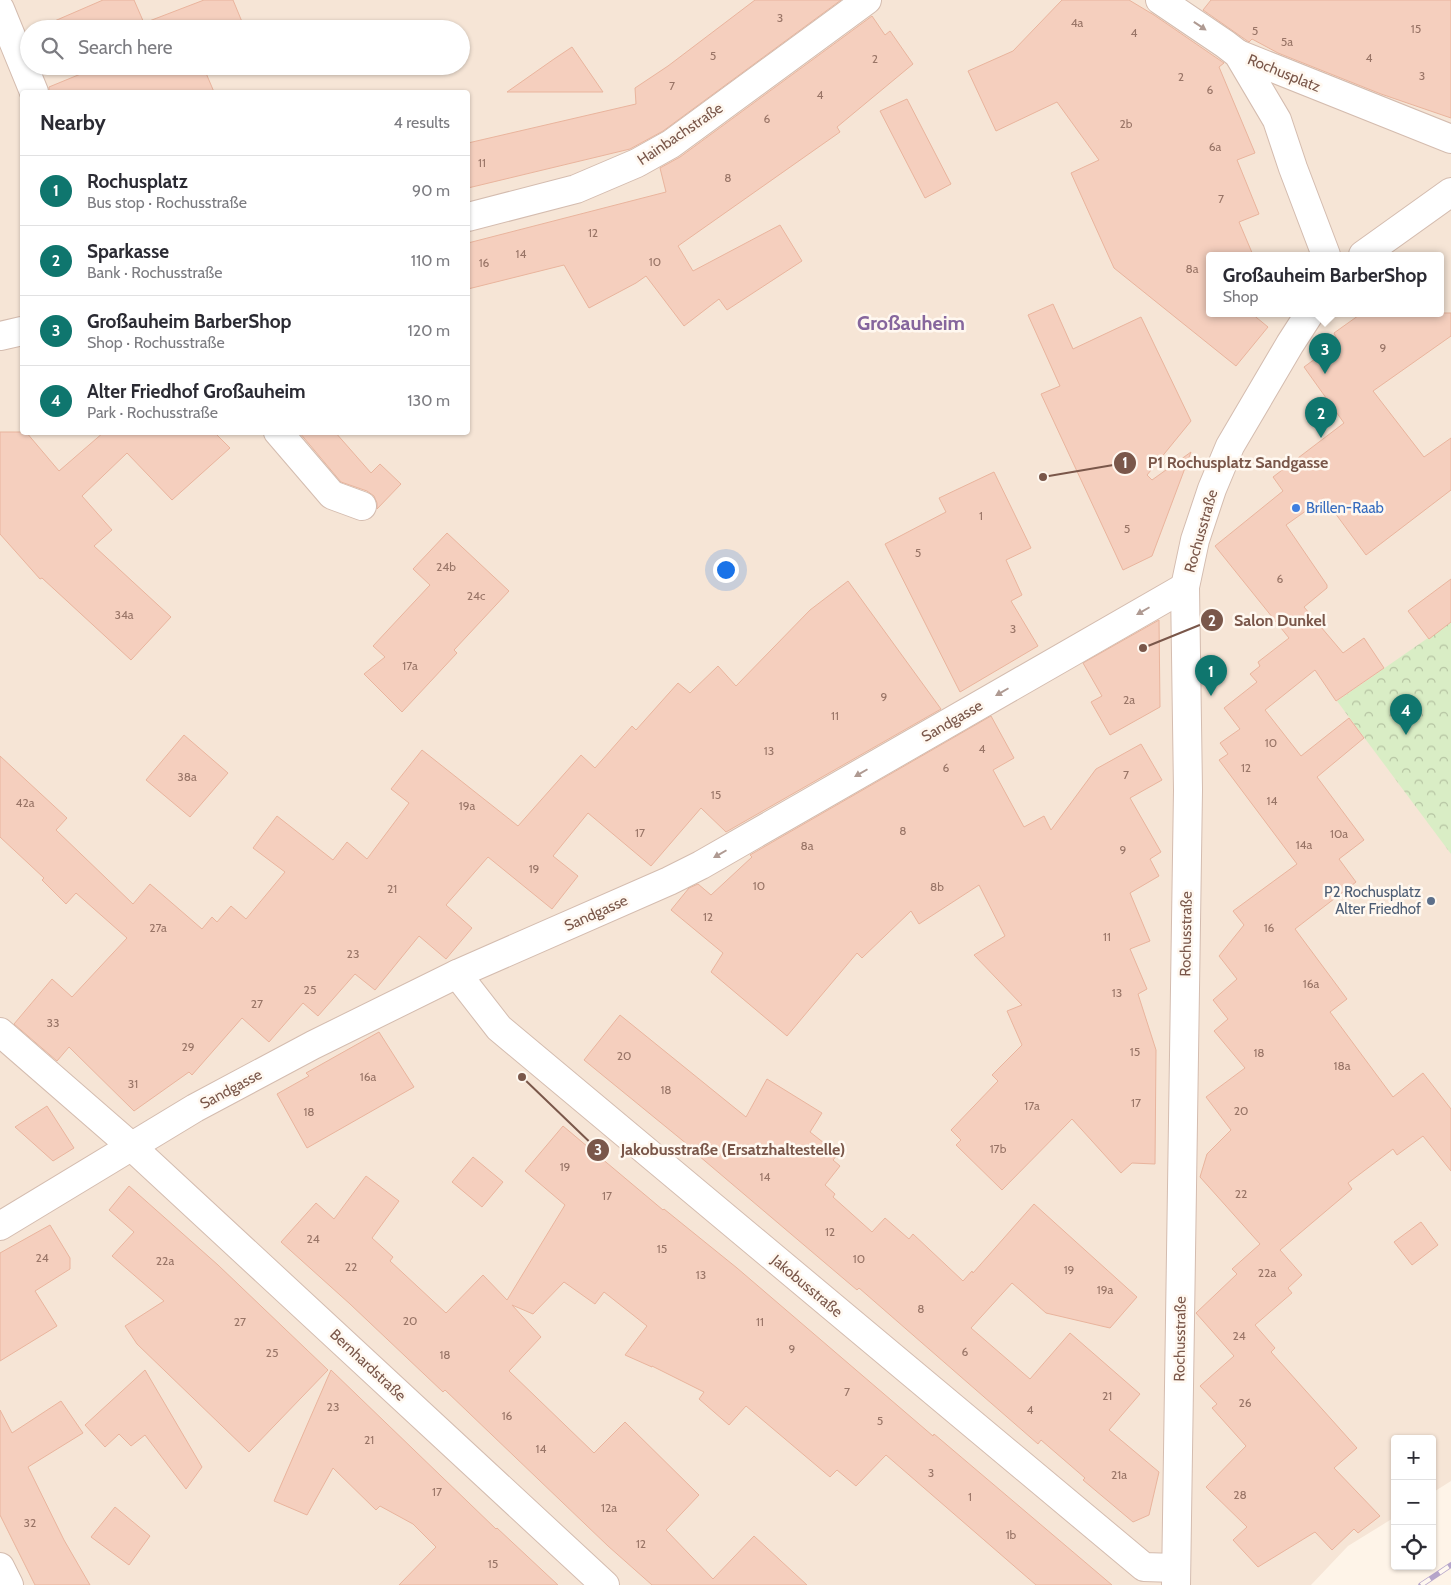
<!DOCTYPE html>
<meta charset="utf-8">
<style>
body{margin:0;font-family:Cabin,sans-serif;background:#f7f7f7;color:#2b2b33}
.controls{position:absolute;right:15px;bottom:15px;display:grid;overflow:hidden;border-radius:5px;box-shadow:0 1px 4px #0004}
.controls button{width:45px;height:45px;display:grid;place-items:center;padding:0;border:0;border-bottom:1px solid #e1e1e2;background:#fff;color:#2b2b33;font:25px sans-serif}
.you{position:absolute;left:725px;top:569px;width:18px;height:18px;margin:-12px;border:4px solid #fff;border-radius:50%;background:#1a73e8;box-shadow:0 0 0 8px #1a73e833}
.badge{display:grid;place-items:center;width:32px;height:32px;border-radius:50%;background:#0f766e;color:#fff;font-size:16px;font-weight:700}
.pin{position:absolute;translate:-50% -41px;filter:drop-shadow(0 1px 2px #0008)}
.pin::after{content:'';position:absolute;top:26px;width:18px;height:15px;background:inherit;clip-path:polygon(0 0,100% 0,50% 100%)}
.popup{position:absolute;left:1206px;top:252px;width:238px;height:65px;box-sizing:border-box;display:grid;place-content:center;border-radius:5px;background:#fff;filter:drop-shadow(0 1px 4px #0005);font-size:16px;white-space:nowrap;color:#7c7c81}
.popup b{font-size:19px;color:#2b2b33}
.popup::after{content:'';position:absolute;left:50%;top:100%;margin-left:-10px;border:10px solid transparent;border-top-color:#fff}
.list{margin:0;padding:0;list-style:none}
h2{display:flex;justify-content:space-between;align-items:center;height:65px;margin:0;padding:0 20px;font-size:21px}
h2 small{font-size:16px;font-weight:400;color:#7c7c81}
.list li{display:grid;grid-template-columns:32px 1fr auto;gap:15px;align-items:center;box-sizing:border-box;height:70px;padding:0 20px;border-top:1px solid #e1e1e2}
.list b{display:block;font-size:19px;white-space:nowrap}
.list p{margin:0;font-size:16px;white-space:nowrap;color:#7c7c81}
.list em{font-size:16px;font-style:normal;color:#7c7c81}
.icon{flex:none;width:28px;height:28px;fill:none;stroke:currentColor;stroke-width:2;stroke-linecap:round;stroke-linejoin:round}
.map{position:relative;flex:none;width:1451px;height:1585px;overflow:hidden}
.search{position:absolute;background:#fff;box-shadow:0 1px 4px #0004;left:20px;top:20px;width:450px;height:55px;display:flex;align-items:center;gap:12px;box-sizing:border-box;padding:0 18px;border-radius:28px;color:#7c7c81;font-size:19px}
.panel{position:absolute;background:#fff;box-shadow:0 1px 4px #0004;left:20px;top:90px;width:450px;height:345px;border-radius:5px}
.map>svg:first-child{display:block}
.residential{fill:#f6e5d6;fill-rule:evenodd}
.forest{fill:url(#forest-crowns)}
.building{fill:#f5cfbe;stroke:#e9b49d}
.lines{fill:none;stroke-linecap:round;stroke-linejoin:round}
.minor-casing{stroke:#d4bcaf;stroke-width:30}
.minor{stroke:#fff;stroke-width:28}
.rail-casing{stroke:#b5a5ca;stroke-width:5.5}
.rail{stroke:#fff8f0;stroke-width:4;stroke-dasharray:11;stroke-linecap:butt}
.oneway{fill:#af9a92}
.shop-dot{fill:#3f7fe0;stroke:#fff8f0;stroke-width:2}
.service-dot{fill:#5c6f8a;stroke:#fff8f0;stroke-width:2}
.labels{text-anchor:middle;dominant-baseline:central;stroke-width:5;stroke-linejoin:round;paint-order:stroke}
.number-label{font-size:12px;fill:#997567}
.street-label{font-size:15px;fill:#7a574a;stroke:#fff8f0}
.shop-label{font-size:15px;fill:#366cbe;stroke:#fff8f0;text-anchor:start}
.service-label{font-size:15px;fill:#4e5e75;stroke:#fff8f0;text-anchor:end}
.district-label{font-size:20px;font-weight:bold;fill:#86669d;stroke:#fff8f0}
.leader{fill:none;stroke:#7a574a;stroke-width:2}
.callout-dot{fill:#7a574a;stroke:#fff8f0;stroke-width:2}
.mark-label{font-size:15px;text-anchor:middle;font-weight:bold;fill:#fff}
.callout-label{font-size:16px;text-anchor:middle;font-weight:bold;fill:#7a574a;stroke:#fff8f0;stroke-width:5;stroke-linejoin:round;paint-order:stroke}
</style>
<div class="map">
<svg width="1451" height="1585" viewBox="0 0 1451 1585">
<defs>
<pattern id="forest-crowns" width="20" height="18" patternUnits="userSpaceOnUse" patternTransform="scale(1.25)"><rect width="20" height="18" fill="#d9edc5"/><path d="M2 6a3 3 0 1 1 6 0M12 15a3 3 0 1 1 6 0" fill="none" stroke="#b5c3a2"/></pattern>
</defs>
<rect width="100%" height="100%" fill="#fef4e8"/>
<path class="residential" d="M 0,0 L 1451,0 L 1451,1481 L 1432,1493 L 1432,1439 L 1395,1439 L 1395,1517 L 1348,1546 L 1311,1585 L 0,1585 ZM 29,29 L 461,29 L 461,66 L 29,66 ZM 22,92 L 468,92 L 468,432 L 22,432 ZM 1210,255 L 1440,255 L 1440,313 L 1210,313 Z"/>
<polygon class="forest" points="1451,622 1451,854 1337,701"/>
<g class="building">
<polygon points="103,0 134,0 144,23 204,0 233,0 245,29 36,29"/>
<polygon points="755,0 841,0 663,131 630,149 468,188 468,143 636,104 635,88 668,66"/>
<polygon points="1062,0 1129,0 1154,15 1224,63 1219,67 1255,153 1237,160 1259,214 1239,222 1253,255 1210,255 1210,313 1251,313 1268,327 1236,366 1114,268 1071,173 1099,160 1057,102 996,131 968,71 1013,51"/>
<polygon points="1211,0 1451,0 1451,118 1381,94 1278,53 1252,39 1249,42 1246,40 1203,10"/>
<polygon points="872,16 885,35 890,31 913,64 837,127 840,132 678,246 693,271 780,225 802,261 727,310 719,299 684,326 646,276 636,283 589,308 564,265 468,289 468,243 666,192 660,168 680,157"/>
<polygon points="572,47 603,92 507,92 554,59"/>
<polygon points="100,66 203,66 214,92 49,92 49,87"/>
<polygon points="907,99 951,184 925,198 880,111"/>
<polygon points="1053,304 1073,349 1141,317 1191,421 1147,475 1152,480 1191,452 1152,556 1123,570 1041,394 1060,386 1028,315"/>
<polygon points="1362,313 1451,313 1451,336 1373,391 1424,457 1451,438 1451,490 1366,555 1324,498 1286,525 1327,585 1327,588 1304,607 1343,653 1364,638 1384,668 1336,701 1315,670 1265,710 1301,756 1349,718 1364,738 1317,777 1364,840 1339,859 1356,882 1295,929 1347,999 1330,1012 1393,1097 1423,1073 1451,1109 1451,1171 1423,1136 1397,1155 1393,1149 1348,1183 1352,1189 1280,1250 1302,1275 1288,1288 1292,1293 1255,1325 1275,1348 1271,1352 1357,1448 1334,1468 1380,1516 1358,1533 1354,1529 1332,1550 1315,1532 1258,1567 1233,1540 1247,1527 1206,1487 1246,1446 1212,1408 1217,1404 1200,1386 1234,1356 1196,1313 1237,1274 1232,1269 1260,1244 1200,1177 1207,1154 1231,1130 1206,1097 1245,1068 1214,1031 1228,1019 1213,1000 1237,979 1219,956 1244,925 1233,911 1297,864 1219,760 1228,754 1220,743 1240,729 1224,708 1257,682 1250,674 1260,666 1258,662 1289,638 1215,546 1283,491 1273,477 1344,423 1304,367 1338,342 1334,333"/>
<polygon points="0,432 26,432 59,471 104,432 214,432 230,448 172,500 127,453 82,496 112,530 94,546 171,617 131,660 42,578 40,579 0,534"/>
<polygon points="299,432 335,432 371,473 380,464 401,484 377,509 377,503 374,496 367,491 341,482"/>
<polygon points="994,472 1031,548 1006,560 1022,595 1011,601 1038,646 960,692 885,544 946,512 939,498"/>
<polygon points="447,533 509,591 454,650 457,653 402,712 364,674 385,657 373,646 430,585 413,569"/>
<polygon points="1451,579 1451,622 1429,639 1408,611"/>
<polygon points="848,581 941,709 726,832 701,808 651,866 588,813 553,856 578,876 552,909 488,857 446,905 472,928 446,959 419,936 375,990 355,974 318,1016 303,1003 269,1042 242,1018 192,1075 189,1072 134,1111 69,1047 57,1061 14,1024 52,979 72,997 127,938 76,893 66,904 42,880 44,878 0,837 0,756 67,818 56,830 133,904 150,884 202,929 212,917 217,922 231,906 246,919 285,872 253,848 277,816 333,860 347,842 367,859 409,803 391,789 422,750 518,826 581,755 595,768 632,726 636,730 678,683 690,693 718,666 736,686 810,610"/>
<polygon points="1159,620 1160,707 1110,735 1091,702 1102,696 1083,663"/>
<polygon points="991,716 1014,758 993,770 1024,827 1044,816 1051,830 1096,769 1141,744 1162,780 1130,798 1161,852 1150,859 1159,876 1130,893 1150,941 1130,949 1147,989 1138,994 1156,1050 1155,1164 1132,1163 1121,1173 1072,1119 1002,1190 956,1145 961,1140 951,1130 998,1081 992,1075 1022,1045 1007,1011 1022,1005 974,955 1005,936 979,885 919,924 911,911 862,958 857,953 787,1036 711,972 723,953 671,910 689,888 698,884 711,895 752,857 750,855"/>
<polygon points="184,735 228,773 190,817 146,780"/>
<polygon points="620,1015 746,1117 767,1079 822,1113 810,1132 838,1154 833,1160 840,1166 825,1185 835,1194 833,1197 872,1232 885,1218 909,1239 913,1234 963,1281 972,1271 973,1273 1034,1204 1137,1297 1110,1328 1046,1313 1012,1283 971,1328 1030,1379 1070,1333 1140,1394 1109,1430 1159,1472 1149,1515 1133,1522 1083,1480 1085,1478 1041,1440 1038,1444 859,1288 857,1290 692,1150 693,1149 584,1060"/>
<polygon points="379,1032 414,1087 307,1148 277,1094 309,1076 306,1073"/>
<polygon points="47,1106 74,1148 53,1161 15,1127"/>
<polygon points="563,1126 663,1210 664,1209 737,1268 933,1436 934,1434 1112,1585 1036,1585 886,1455 856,1486 837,1470 830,1477 746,1406 729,1425 699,1399 704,1392 652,1366 652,1367 625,1355 647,1326 604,1292 595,1304 564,1282 533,1314 512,1305 541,1337 509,1371 594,1453 625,1422 699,1495 666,1530 713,1579 754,1536 807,1585 652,1585 608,1546 445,1390 443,1392 350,1304 281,1242 316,1203 334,1219 366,1176 399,1201 372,1238 393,1257 390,1261 446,1313 483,1275 507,1300 565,1205 525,1171"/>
<polygon points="473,1157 503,1182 482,1207 452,1182"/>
<polygon points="129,1186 218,1265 328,1370 249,1452 137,1344 125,1326 164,1301 112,1256 134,1232 109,1210"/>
<polygon points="1421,1222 1438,1245 1412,1265 1394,1242"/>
<polygon points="50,1225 70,1258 70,1269 35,1291 57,1326 0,1361 0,1253"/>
<polygon points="145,1370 202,1467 186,1489 145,1435 131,1446 119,1434 105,1447 85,1425"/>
<polygon points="331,1370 496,1529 497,1528 558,1585 399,1585 436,1547 413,1524 380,1506 376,1510 333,1468 307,1515 274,1501"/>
<polygon points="61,1401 83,1433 28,1467 64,1540 90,1585 35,1585 0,1515 0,1410 12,1433"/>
<polygon points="115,1507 150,1536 129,1565 91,1537"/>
</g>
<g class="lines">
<g class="minor-casing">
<g id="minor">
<polyline points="1160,0 1225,44 1238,54 1277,120 1293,168 1326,255"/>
<polyline points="0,9 34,92"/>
<polyline points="1238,54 1451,139"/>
<polyline points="468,217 576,189 637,163 671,144 867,0"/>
<polyline points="1363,255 1451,192"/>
<polyline points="0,336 22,331"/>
<polyline points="278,432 332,495 362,506"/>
<polyline points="457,974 499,1028 1144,1567 1176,1568"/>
<polyline points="0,1032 131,1146 605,1585"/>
<polyline points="0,1226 195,1108 313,1045 457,974 669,881 701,865 1185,587"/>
<polyline points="0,1567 9,1585"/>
<polyline points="1176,1585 1188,790 1185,587 1195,540 1212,489 1230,446 1290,344 1310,313"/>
</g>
</g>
<use href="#minor" class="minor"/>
<g class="rail-casing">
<polyline id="rail" points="1421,1585 1451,1565"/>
</g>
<use href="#rail" class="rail"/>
</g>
<defs><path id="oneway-solid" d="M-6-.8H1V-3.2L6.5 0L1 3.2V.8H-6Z" transform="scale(1.25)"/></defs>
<g class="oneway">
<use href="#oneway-solid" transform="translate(1200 26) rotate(34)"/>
<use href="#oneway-solid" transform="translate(1143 611) rotate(150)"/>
<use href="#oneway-solid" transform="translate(1002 692) rotate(150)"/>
<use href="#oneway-solid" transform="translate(861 773) rotate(150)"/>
<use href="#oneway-solid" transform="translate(720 854) rotate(150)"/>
</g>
<circle class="shop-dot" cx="1296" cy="508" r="5"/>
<circle class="service-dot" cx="1431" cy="901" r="5"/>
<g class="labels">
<g class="number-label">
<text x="780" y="17">3</text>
<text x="1077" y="22">4a</text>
<text x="1416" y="28">15</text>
<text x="1255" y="30">5</text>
<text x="1134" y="32">4</text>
<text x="1287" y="41">5a</text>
<text x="713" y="55">5</text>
<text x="1369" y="57">4</text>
<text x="875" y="58">2</text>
<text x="1422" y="75">3</text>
<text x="1181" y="76">2</text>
<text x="672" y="85">7</text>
<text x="1210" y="89">6</text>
<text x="820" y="94">4</text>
<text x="767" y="118">6</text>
<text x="1126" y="123">2b</text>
<text x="1215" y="146">6a</text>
<text x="482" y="162">11</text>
<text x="728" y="177">8</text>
<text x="1221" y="198">7</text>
<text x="593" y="232">12</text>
<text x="521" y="253">14</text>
<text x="655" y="261">10</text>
<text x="484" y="262">16</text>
<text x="1192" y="268">8a</text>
<text x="1383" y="347">9</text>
<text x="981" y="515">1</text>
<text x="1127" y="528">5</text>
<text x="918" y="552">5</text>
<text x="446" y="566">24b</text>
<text x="1280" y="578">6</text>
<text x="476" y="595">24c</text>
<text x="124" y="614">34a</text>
<text x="1013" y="628">3</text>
<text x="410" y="665">17a</text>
<text x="884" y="696">9</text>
<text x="1129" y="699">2a</text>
<text x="835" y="715">11</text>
<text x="1271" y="742">10</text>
<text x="982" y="748">4</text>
<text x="769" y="750">13</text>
<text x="946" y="767">6</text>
<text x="1246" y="767">12</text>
<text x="1126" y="774">7</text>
<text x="187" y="776">38a</text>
<text x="716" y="794">15</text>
<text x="1272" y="800">14</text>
<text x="25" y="802">42a</text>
<text x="467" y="805">19a</text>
<text x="903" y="830">8</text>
<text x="640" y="832">17</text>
<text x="1339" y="833">10a</text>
<text x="1304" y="844">14a</text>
<text x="807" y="845">8a</text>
<text x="1123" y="849">9</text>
<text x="534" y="868">19</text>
<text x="759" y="885">10</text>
<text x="937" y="886">8b</text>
<text x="392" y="888">21</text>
<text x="708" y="916">12</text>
<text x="158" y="927">27a</text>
<text x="1269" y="927">16</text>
<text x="1107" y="936">11</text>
<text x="353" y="953">23</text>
<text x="1311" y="983">16a</text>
<text x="310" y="989">25</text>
<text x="1117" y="992">13</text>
<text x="257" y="1003">27</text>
<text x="53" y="1022">33</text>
<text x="188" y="1046">29</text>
<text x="1135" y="1051">15</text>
<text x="1259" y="1052">18</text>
<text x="624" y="1055">20</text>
<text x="1342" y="1065">18a</text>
<text x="368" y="1076">16a</text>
<text x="133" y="1083">31</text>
<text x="666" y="1089">18</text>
<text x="1136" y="1102">17</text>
<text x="1032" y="1105">17a</text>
<text x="1241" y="1110">20</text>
<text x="309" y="1111">18</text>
<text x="998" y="1148">17b</text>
<text x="565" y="1166">19</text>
<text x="765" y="1176">14</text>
<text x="1241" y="1193">22</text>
<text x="607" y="1195">17</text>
<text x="830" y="1231">12</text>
<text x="313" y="1238">24</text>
<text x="662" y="1248">15</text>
<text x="42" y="1257">24</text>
<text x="859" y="1258">10</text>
<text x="165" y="1260">22a</text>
<text x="351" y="1266">22</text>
<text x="1069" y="1269">19</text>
<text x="1267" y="1272">22a</text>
<text x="701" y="1274">13</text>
<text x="1105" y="1289">19a</text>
<text x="921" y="1308">8</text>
<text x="410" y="1320">20</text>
<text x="240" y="1321">27</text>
<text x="760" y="1321">11</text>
<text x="1239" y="1335">24</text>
<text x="792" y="1348">9</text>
<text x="965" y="1351">6</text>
<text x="272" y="1352">25</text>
<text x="445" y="1354">18</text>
<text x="847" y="1391">7</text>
<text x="1107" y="1395">21</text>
<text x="1245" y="1402">26</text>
<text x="333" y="1406">23</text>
<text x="1030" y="1409">4</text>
<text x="507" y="1415">16</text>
<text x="880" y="1420">5</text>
<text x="369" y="1439">21</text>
<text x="541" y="1448">14</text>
<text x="931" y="1472">3</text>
<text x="1119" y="1474">21a</text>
<text x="437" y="1491">17</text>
<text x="1240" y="1494">28</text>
<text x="970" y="1496">1</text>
<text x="609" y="1507">12a</text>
<text x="30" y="1522">32</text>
<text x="1011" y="1534">1b</text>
<text x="641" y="1543">12</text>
<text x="493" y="1563">15</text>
</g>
<g class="street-label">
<text transform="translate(1284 73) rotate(22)">Rochusplatz</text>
<text transform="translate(680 134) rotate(-34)">Hainbachstraße</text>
<text transform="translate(1201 531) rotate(-74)">Rochusstraße</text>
<text transform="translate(952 721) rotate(-30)">Sandgasse</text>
<text transform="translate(596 913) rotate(-24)">Sandgasse</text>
<text transform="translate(1186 934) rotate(-89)">Rochusstraße</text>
<text transform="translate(231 1089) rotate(-28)">Sandgasse</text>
<text transform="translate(807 1286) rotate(40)">Jakobusstraße</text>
<text transform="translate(1180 1339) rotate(-89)">Rochusstraße</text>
<text transform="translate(368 1365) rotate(43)">Bernhardstraße</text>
</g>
<g class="shop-label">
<text x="1306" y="508">Brillen-Raab</text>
</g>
<g class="service-label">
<text x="1421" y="892">P2 Rochusplatz<tspan x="1421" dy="17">Alter Friedhof</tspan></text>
</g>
<g class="district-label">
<text x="911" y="323">Großauheim</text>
</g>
</g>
<path class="leader" d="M1043 477L1125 463M1143 648L1212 620M522 1077L598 1150"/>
<g class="callout-dot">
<circle cx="1043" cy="477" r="5"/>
<circle cx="1143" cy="648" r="5"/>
<circle cx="522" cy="1077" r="5"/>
<circle cx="1125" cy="463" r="12"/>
<circle cx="1212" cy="620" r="12"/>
<circle cx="598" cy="1150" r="12"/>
</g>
<g class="mark-label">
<text x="1125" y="468">1</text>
<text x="1212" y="626">2</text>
<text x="598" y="1155">3</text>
</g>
<g class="callout-label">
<text x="1238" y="468">P1 Rochusplatz Sandgasse</text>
<text x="1280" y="626">Salon Dunkel</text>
<text x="733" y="1155">Jakobusstraße (Ersatzhaltestelle)</text>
</g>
</svg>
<div class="controls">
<button>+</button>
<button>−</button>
<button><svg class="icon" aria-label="locate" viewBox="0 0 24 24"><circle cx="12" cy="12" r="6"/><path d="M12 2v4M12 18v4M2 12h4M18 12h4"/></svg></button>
</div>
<div class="you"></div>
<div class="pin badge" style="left:1211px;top:696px">1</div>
<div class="pin badge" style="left:1321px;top:438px">2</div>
<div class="pin badge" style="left:1325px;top:374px">3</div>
<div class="popup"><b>Großauheim BarberShop</b>Shop</div>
<div class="pin badge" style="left:1406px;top:735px">4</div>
<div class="search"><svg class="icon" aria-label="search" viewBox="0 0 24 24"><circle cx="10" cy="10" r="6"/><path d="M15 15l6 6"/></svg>Search here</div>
<section class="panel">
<h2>Nearby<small>4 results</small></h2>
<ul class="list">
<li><span class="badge">1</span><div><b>Rochusplatz</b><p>Bus stop · Rochusstraße</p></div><em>90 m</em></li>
<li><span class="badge">2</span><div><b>Sparkasse</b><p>Bank · Rochusstraße</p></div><em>110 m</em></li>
<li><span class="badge">3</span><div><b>Großauheim BarberShop</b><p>Shop · Rochusstraße</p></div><em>120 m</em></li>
<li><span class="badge">4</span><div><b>Alter Friedhof Großauheim</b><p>Park · Rochusstraße</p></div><em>130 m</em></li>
</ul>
</section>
</div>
